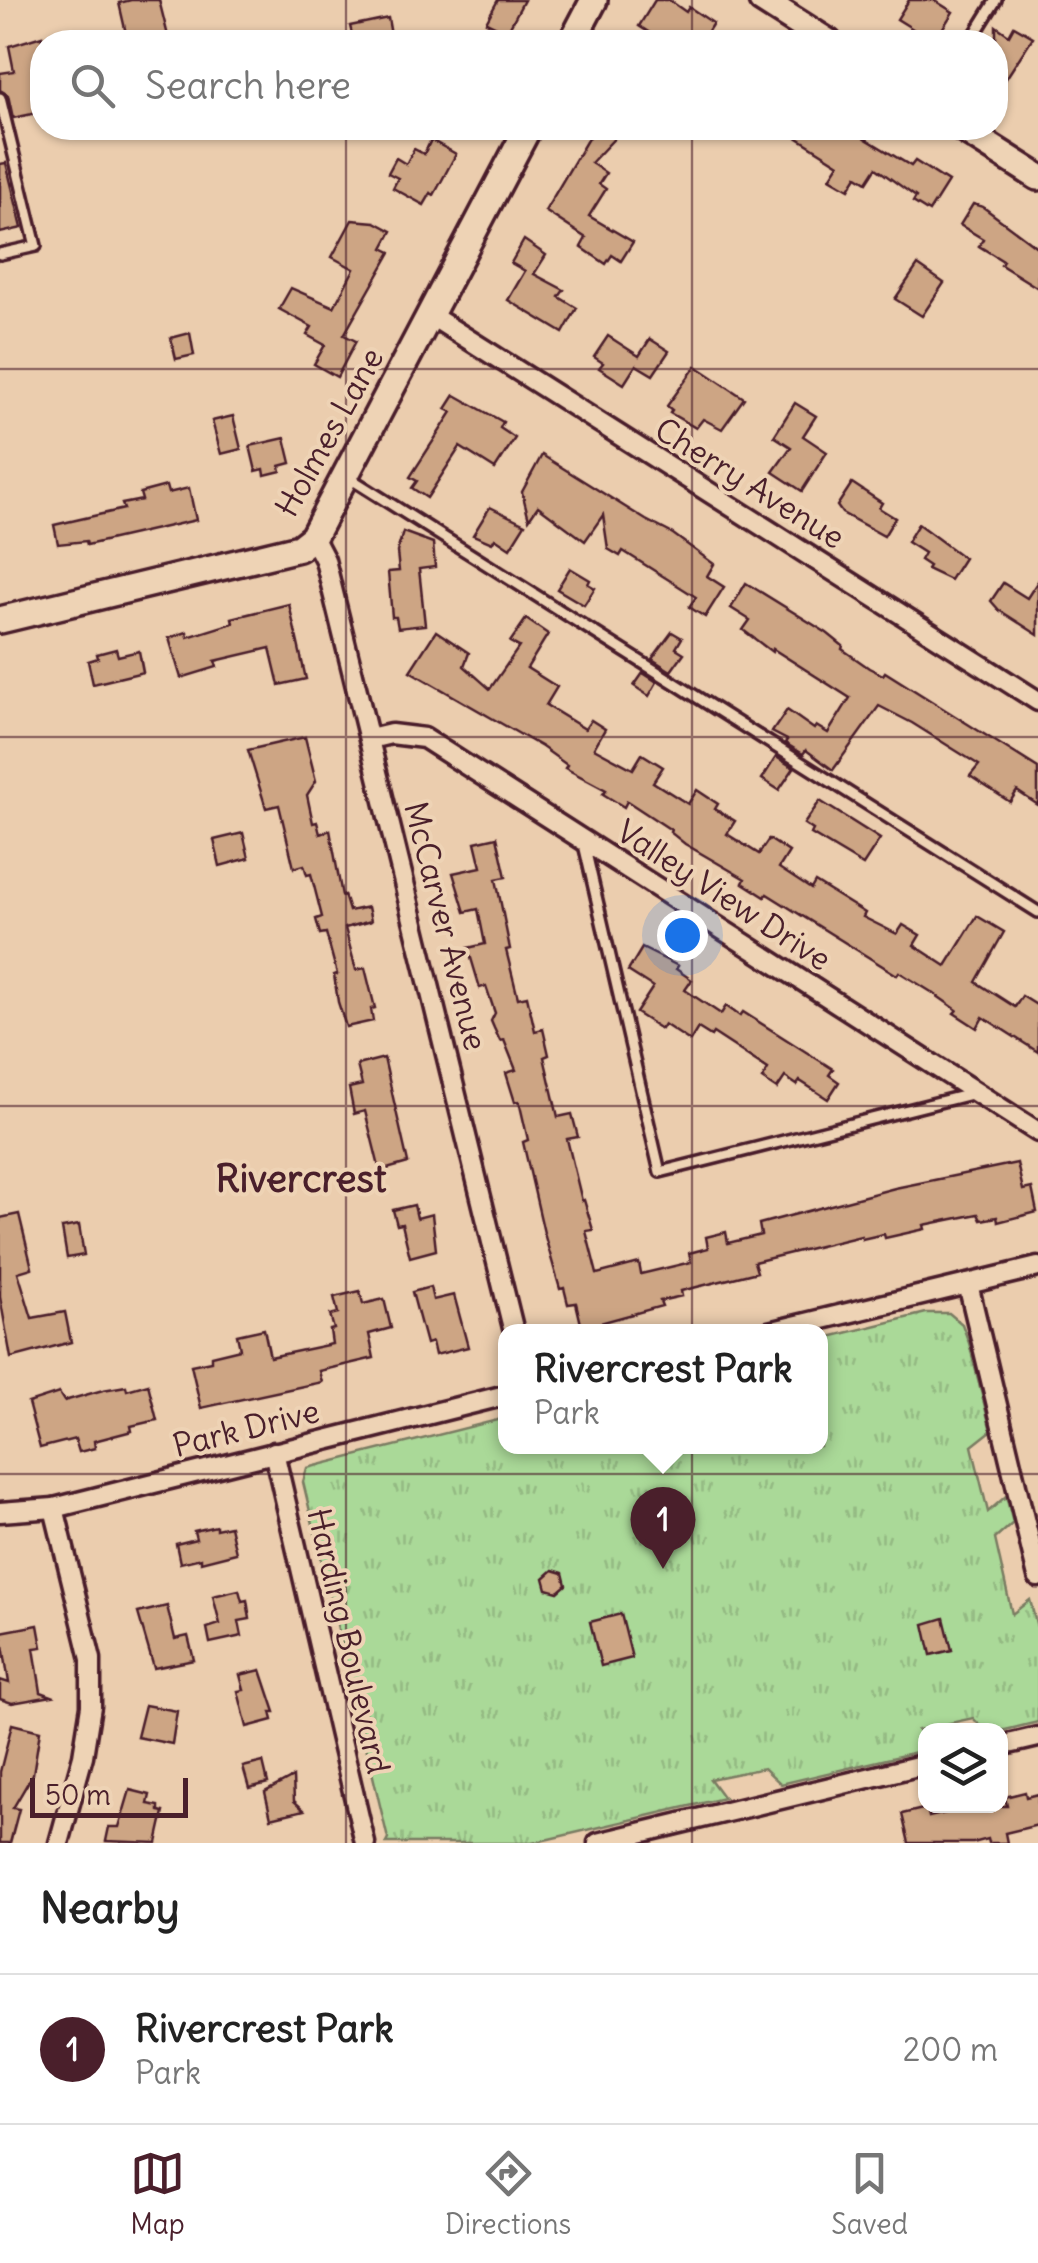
<!DOCTYPE html>
<style>
body{margin:0;font-family:Delius,sans-serif;background:#f2f2f2;color:#222}
.controls{position:absolute;right:30px;bottom:30px;display:grid;overflow:hidden;border-radius:20px;box-shadow:0 2px 8px #0004}
.controls button{width:90px;height:90px;display:grid;place-items:center;padding:0;border:0;border-bottom:2px solid #e0e0e0;background:#fff;color:#222;font:50px sans-serif}
.scale{position:absolute;left:30px;bottom:25px;width:158px;box-sizing:border-box;padding-left:10px;border:5px solid #4a1f2b;border-top:0;font-size:28px;line-height:35px;white-space:nowrap;color:#4a1f2b;-webkit-text-stroke:8px #eed3b5;paint-order:stroke}
.you{position:absolute;left:682px;top:935px;width:35px;height:35px;margin:-25px;border:8px solid #fff;border-radius:50%;background:#1a73e8;box-shadow:0 0 0 15px #1a73e833}
.badge{display:grid;place-items:center;width:65px;height:65px;border-radius:50%;background:#4a1f2b;color:#fff;font-size:32px;font-weight:700}
.pin{position:absolute;translate:-50% -82px;filter:drop-shadow(0 2px 5px #0008)}
.pin::after{content:'';position:absolute;top:52px;width:35px;height:30px;background:inherit;clip-path:polygon(0 0,100% 0,50% 100%)}
.popup{position:absolute;left:498px;top:1324px;width:330px;height:130px;box-sizing:border-box;display:grid;place-content:center;border-radius:20px;background:#fff;filter:drop-shadow(0 2px 8px #0005);font-size:32px;white-space:nowrap;color:#767676}
.popup b{font-size:38px;color:#222}
.popup::after{content:'';position:absolute;left:50%;top:100%;margin-left:-20px;border:20px solid transparent;border-top-color:#fff}
.list{margin:0;padding:0;list-style:none}
h2{display:flex;justify-content:space-between;align-items:center;height:130px;margin:0;padding:0 40px;font-size:42px}
h2 small{font-size:32px;font-weight:400;color:#767676}
.list li{display:grid;grid-template-columns:65px 1fr auto;gap:30px;align-items:center;box-sizing:border-box;height:150px;padding:0 40px;border-top:2px solid #e0e0e0}
.list b{display:block;font-size:38px;white-space:nowrap}
.list p{margin:0;font-size:32px;white-space:nowrap;color:#767676}
.list em{font-size:32px;font-style:normal;color:#767676}
.icon{flex:none;width:55px;height:55px;fill:none;stroke:currentColor;stroke-width:2;stroke-linecap:round;stroke-linejoin:round}
.map{position:relative;flex:none;width:1038px;height:1843px;overflow:hidden}
.search{position:absolute;background:#fff;box-shadow:0 2px 8px #0004;left:30px;right:30px;top:30px;height:110px;display:flex;align-items:center;gap:25px;box-sizing:border-box;padding:0 35px;border-radius:40px;color:#767676;font-size:38px}
.sheet{height:280px;background:#fff}
nav{display:flex;justify-content:space-around;align-items:center;box-sizing:border-box;height:140px;border-top:2px solid #e0e0e0;background:#fff;font-size:28px;color:#767676}
nav a{display:grid;justify-items:center;gap:5px}
nav .on{color:#4a1f2b}
.map>svg:first-child{display:block}
.park{fill:url(#park-tufts);stroke:#7a7c62;stroke-width:2.5}
.building{fill:#cda584;stroke:#4a1f2b;stroke-width:2.5}
.lines{fill:none;stroke-linecap:round;stroke-linejoin:round}
.lane-casing{stroke:#4a1f2b;stroke-width:16}
.street-casing{stroke:#4a1f2b;stroke-width:25}
.secondary-casing{stroke:#4a1f2b;stroke-width:32}
.lane{stroke:#eed3b5;stroke-width:9}
.street{stroke:#eed3b5;stroke-width:18}
.secondary{stroke:#eed3b5;stroke-width:25}
.grid{fill:none;stroke:#4a1f2b;stroke-width:2.5;stroke-opacity:0.55}
.labels{text-anchor:middle;dominant-baseline:central;stroke-width:8;stroke-linejoin:round;paint-order:stroke}
.street-label{font-size:32px;fill:#4a1f2b;stroke:#eed3b5}
.quarter-label{font-size:38px;font-weight:bold;fill:#4a1f2b;stroke:#eed3b5}
</style>
<div class="map">
<svg width="1038" height="1843" viewBox="0 0 1038 1843">
<defs>
<pattern id="park-tufts" width="24" height="20" patternUnits="userSpaceOnUse" patternTransform="scale(2.5)"><rect width="24" height="20" fill="#aad998"/><path d="M3 7l-1-3M5 7V3M7 7l1-3M15 17l-1-3M17 17v-4M19 17l1-3" fill="none" stroke="#94ba83"/></pattern>
</defs>
<rect width="100%" height="100%" fill="#ebcdae"/>
<filter id="ink" filterUnits="userSpaceOnUse"><feTurbulence type="fractalNoise" baseFrequency=".01" numOctaves="2"/><feDisplacementMap in="SourceGraphic" scale="20" xChannelSelector="R" yChannelSelector="G"/><feConvolveMatrix kernelMatrix="1 2 1 2 8 2 1 2 1" color-interpolation-filters="sRGB"/></filter>
<g filter="url(#ink)">
<polygon class="park" points="926,1313 949,1313 962,1324 969,1343 991,1431 972,1446 988,1512 1006,1496 1013,1523 995,1539 1012,1614 1030,1600 1038,1631 1038,1722 1001,1731 984,1730 973,1718 918,1730 925,1741 925,1750 781,1784 764,1768 710,1779 724,1798 532,1843 386,1843 388,1839 303,1482 307,1468 505,1418 506,1446 820,1446 821,1339"/>
<g class="building">
<polygon points="131,0 159,0 168,36 128,42 119,3"/>
<polygon points="498,0 524,0 507,32 486,22"/>
<polygon points="655,0 669,0 686,12 689,7 713,23 703,39 699,36 695,42 664,42 639,26"/>
<polygon points="909,0 934,0 953,12 934,42 925,42 910,33 913,29 897,19"/>
<polygon points="388,18 392,41 354,42 350,26"/>
<polygon points="996,26 1009,35 1014,26 1033,37 996,94"/>
<polygon points="42,36 42,112 13,118 8,95 0,90 0,73 14,71 9,46"/>
<polygon points="594,128 624,128 591,163 606,173 599,184 606,189 589,216 633,242 621,261 612,255 606,264 581,247 586,238 545,211"/>
<polygon points="782,128 848,128 911,166 915,161 948,182 929,212 913,202 916,197 876,168 867,182 857,176 849,189 830,178 839,164"/>
<polygon points="431,140 456,154 434,195 431,193 424,205 393,188 398,178 388,173 396,158 406,164 414,149 424,154"/>
<polygon points="6,163 22,228 0,233 0,164"/>
<polygon points="973,204 983,207 1038,248 1038,288 1001,265 1003,261 979,246 983,239 960,225"/>
<polygon points="352,220 375,222 392,231 383,248 391,252 344,335 356,341 337,377 314,364 325,345 307,335 312,327 279,309 291,288 334,307 354,269 332,257"/>
<polygon points="524,240 546,255 534,274 564,290 559,297 577,308 563,333 508,300 525,271 511,263"/>
<polygon points="918,265 944,283 922,316 895,299"/>
<polygon points="190,333 194,355 176,359 171,338"/>
<polygon points="608,336 639,356 650,339 669,351 653,375 636,365 624,384 599,368 603,363 594,357"/>
<polygon points="696,366 744,398 722,429 703,419 696,428 670,413 672,410 667,406"/>
<polygon points="455,395 503,422 500,428 515,438 495,469 460,447 427,498 412,488 417,481 410,477 452,412 446,409"/>
<polygon points="795,403 816,416 803,436 827,452 802,491 773,472 791,447 774,436"/>
<polygon points="233,416 241,449 221,454 212,421"/>
<polygon points="285,438 291,463 280,466 281,471 265,475 264,469 256,471 250,446"/>
<polygon points="542,455 646,520 673,534 714,564 707,576 724,587 705,617 689,607 696,597 623,551 620,556 608,549 603,515 585,541 538,506 529,519 522,492"/>
<polygon points="852,483 882,503 879,508 895,518 884,536 842,513 837,506"/>
<polygon points="166,486 168,493 189,488 196,520 87,545 86,541 58,544 54,525 124,509 122,504 142,500 140,493"/>
<polygon points="490,507 525,524 510,548 495,538 492,543 473,535"/>
<polygon points="918,524 964,558 950,580 927,569 929,566 920,560 924,553 907,542"/>
<polygon points="403,532 433,543 435,567 419,569 425,625 398,628 396,617 392,617 388,572 399,571 397,552"/>
<polygon points="570,568 590,580 588,584 595,588 584,605 557,589"/>
<polygon points="1038,581 1038,635 999,610 991,601 1003,583 1027,598"/>
<polygon points="746,583 827,633 843,646 842,649 869,668 883,675 885,672 1038,768 1038,805 1017,791 1010,802 970,776 979,765 912,723 879,706 833,770 806,750 803,754 785,743 787,740 772,732 787,710 814,729 816,726 828,733 850,698 773,649 772,652 743,630 750,620 731,608"/>
<polygon points="289,604 306,679 279,685 270,648 215,661 217,667 181,678 169,638 187,632 188,637 233,623 232,618"/>
<polygon points="526,619 548,634 527,668 557,687 546,705 585,729 591,720 605,729 594,748 633,769 642,754 663,767 653,782 688,804 697,790 718,804 715,809 735,821 727,834 759,854 769,839 789,852 779,868 811,889 815,882 865,913 863,917 897,934 903,925 920,935 914,945 946,966 977,916 1004,932 976,982 1015,1007 1022,996 1038,1006 1038,1052 983,1017 977,1028 954,1013 957,1010 933,993 899,972 897,975 767,894 765,897 743,883 745,879 685,844 670,832 671,830 627,801 624,807 603,794 606,790 565,768 567,765 542,747 410,671 436,631 469,653 464,666 490,689 519,647 510,642"/>
<polygon points="672,632 682,638 676,648 684,653 671,671 652,659"/>
<polygon points="116,649 118,656 139,651 143,672 93,684 88,661 98,658 97,654"/>
<polygon points="643,673 657,682 649,696 634,686"/>
<polygon points="305,737 316,781 307,795 313,823 317,822 320,834 330,830 342,896 344,895 349,911 368,907 371,921 345,928 356,970 365,968 375,1008 371,1009 373,1021 346,1027 338,1002 334,975 337,974 326,933 320,934 316,919 322,917 311,874 307,875 304,865 294,868 279,805 266,808 248,750"/>
<polygon points="776,757 794,768 779,790 762,779"/>
<polygon points="820,801 880,839 863,865 811,834 813,830 804,824"/>
<polygon points="243,833 249,858 220,866 214,840"/>
<polygon points="497,837 506,877 496,879 510,949 506,950 518,998 527,996 535,1031 543,1029 549,1055 544,1057 558,1117 572,1114 578,1137 567,1139 582,1201 584,1200 593,1230 586,1231 597,1274 639,1263 641,1274 691,1262 689,1253 708,1248 706,1237 726,1232 728,1243 761,1235 759,1224 895,1188 1017,1163 1023,1190 1032,1188 1037,1212 998,1222 997,1217 981,1220 978,1214 924,1225 925,1229 885,1238 884,1234 862,1239 861,1236 754,1262 757,1272 681,1291 682,1296 660,1301 662,1306 582,1328 576,1303 568,1304 564,1288 560,1289 544,1233 523,1142 528,1140 519,1101 515,1102 506,1073 516,1070 504,1040 500,1041 494,1028 491,1021 495,1013 486,986 480,988 468,948 485,944 478,909 465,912 453,873 481,867 475,842"/>
<polygon points="642,948 678,966 676,969 692,980 685,990 721,1014 726,1006 740,1016 743,1012 833,1069 829,1075 839,1082 828,1099 800,1081 797,1085 785,1077 777,1089 762,1079 768,1069 713,1033 711,1036 698,1028 690,1041 664,1024 661,1029 636,1013 653,987 628,971"/>
<polygon points="384,1058 408,1163 380,1171 365,1111 354,1114 349,1088 362,1085 357,1065"/>
<polygon points="414,1205 417,1218 432,1214 436,1250 410,1257 402,1224 397,1225 393,1210"/>
<polygon points="19,1214 32,1268 18,1272 32,1318 65,1312 71,1342 11,1358 0,1297 0,1218"/>
<polygon points="79,1225 84,1255 67,1258 62,1228"/>
<polygon points="430,1287 433,1300 454,1295 468,1347 435,1355 432,1342 426,1344 412,1292"/>
<polygon points="360,1291 363,1304 384,1299 391,1328 369,1334 374,1358 319,1371 322,1382 201,1408 191,1365 211,1361 211,1356 240,1349 237,1335 264,1329 270,1357 332,1344 330,1330 334,1329 330,1315 338,1313 334,1297"/>
<polygon points="148,1384 157,1420 131,1426 132,1431 94,1441 95,1448 79,1452 75,1439 40,1448 28,1403 59,1393 64,1401 103,1390 126,1386 127,1390"/>
<polygon points="216,1526 216,1529 230,1526 236,1553 201,1562 201,1558 180,1563 176,1544 196,1539 194,1531"/>
<polygon points="553,1570 563,1573 566,1585 558,1592 547,1589 544,1578"/>
<polygon points="239,1590 242,1601 247,1600 250,1619 239,1621 242,1636 210,1643 207,1628 220,1624 213,1596"/>
<polygon points="167,1606 175,1639 188,1636 194,1660 154,1668 138,1613"/>
<polygon points="621,1614 632,1658 601,1666 590,1622"/>
<polygon points="944,1618 952,1650 931,1655 924,1624"/>
<polygon points="38,1625 42,1647 34,1648 41,1692 52,1696 12,1703 0,1699 0,1680 9,1683 1,1632"/>
<polygon points="261,1670 275,1712 271,1712 273,1720 247,1727 238,1691 244,1690 240,1675"/>
<polygon points="145,1705 177,1711 172,1744 137,1737"/>
<polygon points="12,1724 40,1731 33,1774 13,1808 19,1809 10,1843 0,1843 0,1772"/>
<polygon points="263,1762 268,1783 249,1788 243,1767"/>
<polygon points="293,1777 294,1801 304,1810 271,1818 265,1792"/>
<polygon points="130,1790 150,1795 148,1804 159,1806 159,1811 164,1812 157,1843 106,1841 109,1827 119,1827"/>
<polygon points="1025,1792 1026,1797 1038,1794 1038,1825 1005,1833 1007,1843 989,1843 988,1839 973,1843 909,1843 902,1814 927,1808 929,1817 975,1806 1007,1806 1005,1797"/>
</g>
<g class="lines">
<g class="lane-casing">
<g id="lane">
<polyline points="970,42 996,0"/>
<polyline points="0,98 36,246 0,254"/>
<polyline points="348,477 1038,912"/>
<polyline points="583,840 660,1172 975,1093"/>
</g>
</g>
<g class="street-casing">
<g id="street">
<polyline points="430,315 1038,701"/>
<polyline points="313,537 325,560 514,1332"/>
<polyline points="370,739 391,734 424,738 1038,1132"/>
<polyline points="968,1284 1038,1577"/>
<polyline points="769,1332 1038,1267"/>
<polyline points="274,1452 365,1843"/>
<polyline points="54,1508 91,1659 91,1706 83,1756 59,1843"/>
<polyline points="0,1512 54,1508 506,1395"/>
<polyline points="1000,1746 1038,1737"/>
<polyline points="598,1843 926,1764"/>
</g>
</g>
<g class="secondary-casing">
<g id="secondary">
<polyline points="762,0 828,42"/>
<polyline points="572,42 594,0"/>
<polyline points="961,128 1038,177"/>
<polyline points="0,620 299,548 313,537 528,128"/>
</g>
</g>
<use href="#lane" class="lane"/>
<use href="#street" class="street"/>
<use href="#secondary" class="secondary"/>
</g>
</g>
<path class="grid" d="M 346,0 L 346,42M 692,0 L 692,42M 346,128 L 346,1843M 692,128 L 692,1843M 0,369 L 1038,369M 0,737 L 1038,737M 0,1106 L 1038,1106M 0,1474 L 1038,1474"/>
<g class="labels">
<g class="street-label">
<text transform="translate(329 432) rotate(-61)">Holmes Lane</text>
<text transform="translate(750 483) rotate(32)">Cherry Avenue</text>
<text transform="translate(724 895) rotate(33)">Valley View Drive</text>
<text transform="translate(446 926) rotate(76)">McCarver Avenue</text>
<text transform="translate(246 1428) rotate(-14)">Park Drive</text>
<text transform="translate(349 1641) rotate(77)">Harding Boulevard</text>
</g>
<g class="quarter-label">
<text x="301" y="1178">Rivercrest</text>
</g>
</g>
</svg>
<div class="controls">
<button><svg class="icon" aria-label="layers" viewBox="0 0 24 24"><path d="M12 4l9 5-9 5-9-5zM3 14l9 5 9-5"/></svg></button>
</div>
<div class="scale">50 m</div>
<div class="you"></div>
<div class="pin badge" style="left:663px;top:1569px">1</div>
<div class="popup"><b>Rivercrest Park</b>Park</div>
<div class="search"><svg class="icon" aria-label="search" viewBox="0 0 24 24"><circle cx="10" cy="10" r="6"/><path d="M15 15l6 6"/></svg>Search here</div>
</div>
<section class="sheet">
<h2>Nearby<small></small></h2>
<ul class="list">
<li><span class="badge">1</span><div><b>Rivercrest Park</b><p>Park</p></div><em>200 m</em></li>
</ul>
</section>
<nav>
<a class="on"><svg class="icon" aria-label="map" viewBox="0 0 24 24"><path d="M3 6l6-2 6 2 6-2v14l-6 2-6-2-6 2zM9 4v14M15 6v14"/></svg>Map</a>
<a><svg class="icon" aria-label="directions" viewBox="0 0 24 24"><path d="M12 3l9 9-9 9-9-9zM9 14v-3h6M13 9l2 2-2 2"/></svg>Directions</a>
<a><svg class="icon" aria-label="saved" viewBox="0 0 24 24"><path d="M7 4h10v16l-5-4-5 4z"/></svg>Saved</a>
</nav>
